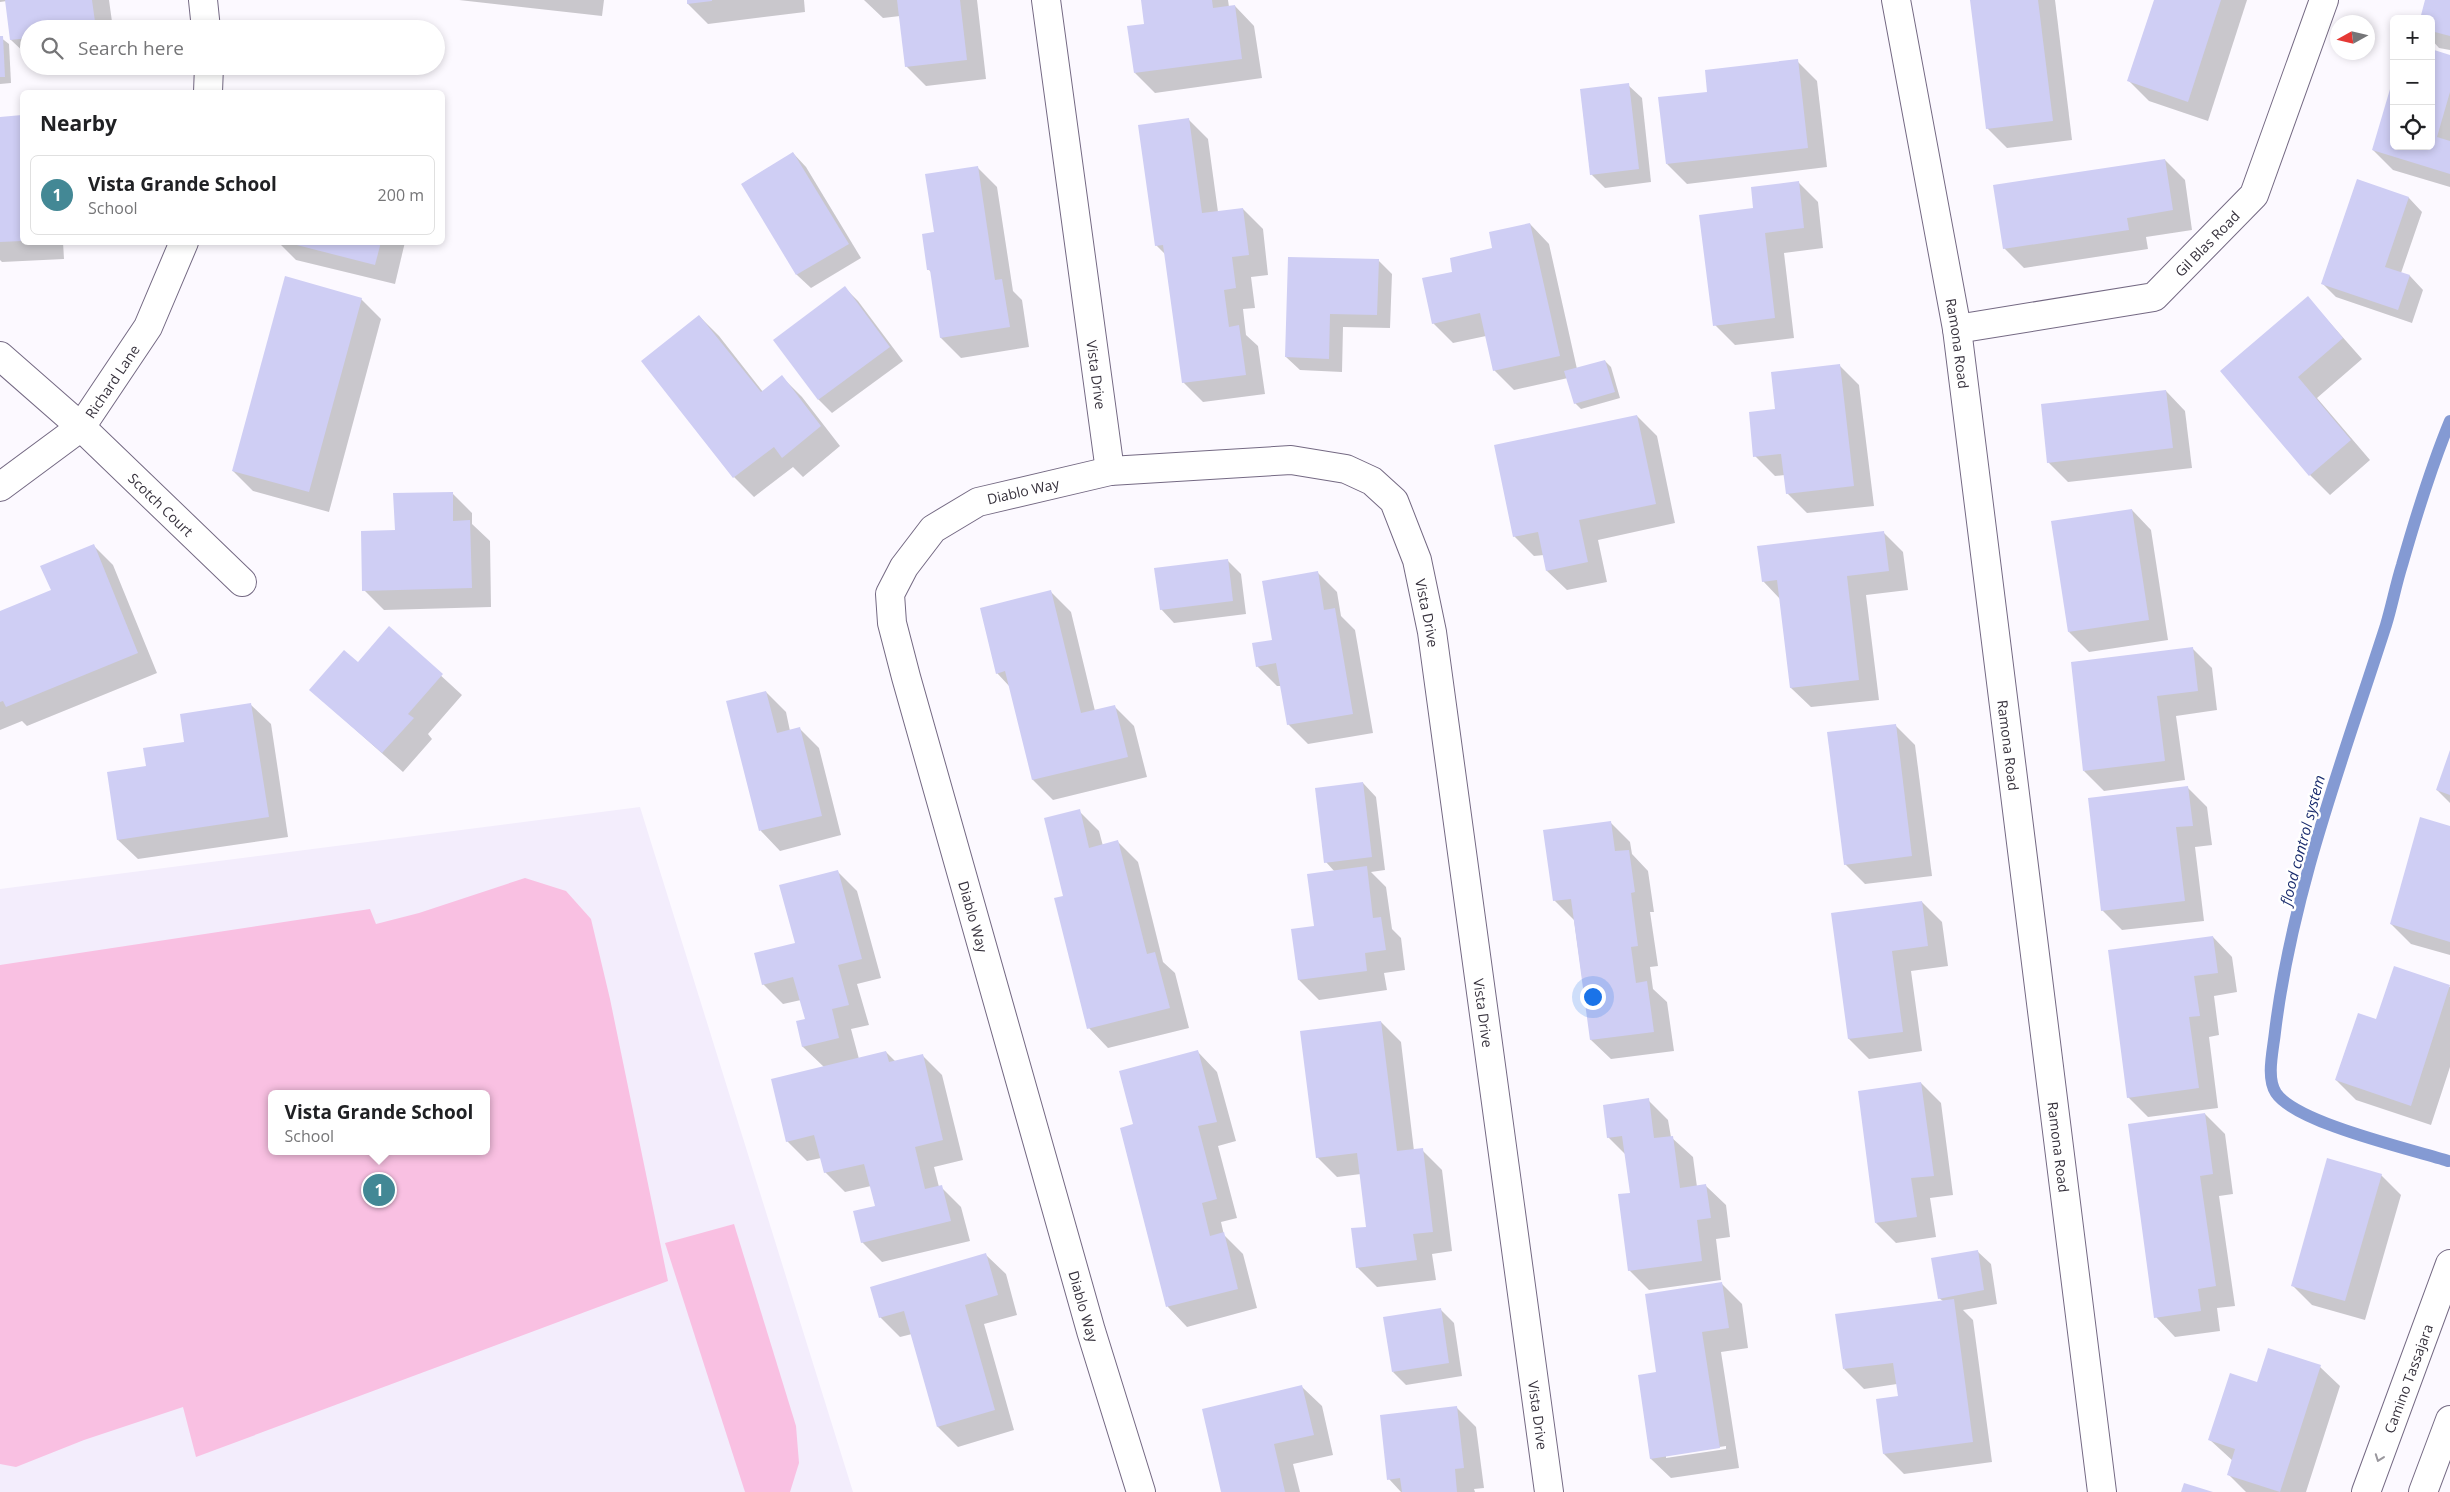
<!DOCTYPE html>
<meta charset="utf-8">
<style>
body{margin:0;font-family:"Open Sans",sans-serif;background:#f6f6f6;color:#202124}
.controls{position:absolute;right:15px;top:15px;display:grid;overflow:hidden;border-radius:8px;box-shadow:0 2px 8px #0003}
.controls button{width:45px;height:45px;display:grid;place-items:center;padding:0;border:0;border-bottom:1px solid #e0e0e0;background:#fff;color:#202124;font:25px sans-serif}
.compass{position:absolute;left:2330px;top:15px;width:45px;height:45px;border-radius:50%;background:#fff;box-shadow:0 2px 8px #0003;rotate:262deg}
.you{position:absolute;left:1592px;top:996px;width:18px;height:18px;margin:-12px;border:4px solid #fff;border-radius:50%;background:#1a73e8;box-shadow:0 0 0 8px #1a73e833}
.badge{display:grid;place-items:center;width:32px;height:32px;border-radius:50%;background:#438895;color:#fff;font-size:16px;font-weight:700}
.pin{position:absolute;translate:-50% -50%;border:2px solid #fff;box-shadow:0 1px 5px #0006}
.popup{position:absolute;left:268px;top:1090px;width:222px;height:65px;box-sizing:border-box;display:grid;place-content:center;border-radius:8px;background:#fff;filter:drop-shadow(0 1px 4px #0005);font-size:16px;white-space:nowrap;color:#757577}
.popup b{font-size:19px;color:#202124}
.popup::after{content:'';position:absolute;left:50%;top:100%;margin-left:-10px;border:10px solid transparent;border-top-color:#fff}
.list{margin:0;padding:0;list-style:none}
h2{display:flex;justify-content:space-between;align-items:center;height:65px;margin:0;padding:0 20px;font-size:21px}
h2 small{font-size:16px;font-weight:400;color:#757577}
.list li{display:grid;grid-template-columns:32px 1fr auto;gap:15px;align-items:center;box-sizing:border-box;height:80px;margin:0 10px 10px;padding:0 10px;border:1px solid #e0e0e0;border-radius:8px}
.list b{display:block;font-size:19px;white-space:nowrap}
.list p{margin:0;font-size:16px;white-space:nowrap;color:#757577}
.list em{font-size:16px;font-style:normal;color:#757577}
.icon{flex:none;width:28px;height:28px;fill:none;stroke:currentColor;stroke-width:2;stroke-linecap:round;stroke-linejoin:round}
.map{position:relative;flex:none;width:2450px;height:1492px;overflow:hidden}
.search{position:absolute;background:#fff;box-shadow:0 2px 8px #0003;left:20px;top:20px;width:425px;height:55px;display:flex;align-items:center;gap:12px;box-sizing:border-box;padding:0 18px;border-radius:28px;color:#757577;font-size:19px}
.panel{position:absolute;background:#fff;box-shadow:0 2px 8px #0003;left:20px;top:90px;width:425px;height:155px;border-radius:8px}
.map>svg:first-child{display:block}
.built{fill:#f3edfc;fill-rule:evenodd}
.green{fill:#f9c0e2;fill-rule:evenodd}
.shadow{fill:#0003;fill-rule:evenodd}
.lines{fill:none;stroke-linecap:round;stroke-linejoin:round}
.stream{stroke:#849ad3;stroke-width:12}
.building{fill:#cfcef4}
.minor-casing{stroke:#746983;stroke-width:30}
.tertiary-casing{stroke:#746983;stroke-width:30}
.minor{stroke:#fff;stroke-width:28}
.tertiary{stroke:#fff;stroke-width:28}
.oneway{stroke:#9a989e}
.labels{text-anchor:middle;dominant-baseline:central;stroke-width:5;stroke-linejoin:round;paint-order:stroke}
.street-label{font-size:14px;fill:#36313c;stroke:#fff}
.water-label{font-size:15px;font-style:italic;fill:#192b6d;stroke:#fff}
</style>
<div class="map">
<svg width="2450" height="1492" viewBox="0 0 2450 1492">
<rect width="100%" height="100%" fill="#fcf9ff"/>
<path class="built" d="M 640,807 L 853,1492 L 0,1492 L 0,889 ZM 272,1094 L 486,1094 L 486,1151 L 272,1151 Z"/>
<g class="green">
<path d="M 525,878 L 566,891 L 591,919 L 610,999 L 668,1281 L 196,1457 L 183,1407 L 84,1440 L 16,1467 L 0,1464 L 0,965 L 370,909 L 376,924 L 419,913 ZM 272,1094 L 486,1094 L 486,1151 L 272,1151 Z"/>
<polygon points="734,1224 796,1426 799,1463 790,1492 745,1492 665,1243"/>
</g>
<g class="shadow">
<polygon points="0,0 109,0 113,29 29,29 29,57 11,40 7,1 0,2"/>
<polygon points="459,0 604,0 602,16"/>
<polygon points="688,0 804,0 805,12 708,24 688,4"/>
<polygon points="864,0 977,0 986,79 926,86 906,66 900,16 883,18"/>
<polygon points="1142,0 1228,0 1229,7 1235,6 1254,26 1262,78 1155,93 1135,73 1146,25"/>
<polygon points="1972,0 2055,0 2072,140 2007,148 1987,128"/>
<polygon points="2155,0 2247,0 2208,121 2149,101 2129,81"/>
<polygon points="2426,0 2450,0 2450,50 2439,48 2431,39 2431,19"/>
<polygon points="0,37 9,44 11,83 0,84"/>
<polygon points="2450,56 2450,187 2393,170 2373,150 2394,81 2394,146 2431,146"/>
<polygon points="1797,61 1817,81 1827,167 1687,184 1667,164 1708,93"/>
<polygon points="1628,85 1642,98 1651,182 1605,188 1591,174"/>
<polygon points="22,116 22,242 63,242 64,259 2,262 0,260 0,118"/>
<polygon points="1188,119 1208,139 1218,212 1243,209 1263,229 1268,275 1251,277 1255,308 1243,309 1246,335 1258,346 1265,394 1203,402 1183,382 1166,255 1156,245"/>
<polygon points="793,153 806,167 861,258 811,288 797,275 742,184"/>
<polygon points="2165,160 2185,180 2192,230 2146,237 2148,249 2024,268 2004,248"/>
<polygon points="977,167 997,187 1013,291 1022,300 1029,347 961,358 941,338 932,273 929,270 936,233"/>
<polygon points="2358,180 2409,198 2422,212 2401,273 2410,276 2423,290 2412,323 2336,297 2322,283"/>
<polygon points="1798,182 1818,202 1823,248 1784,253 1794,338 1735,345 1715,325 1754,210"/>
<polygon points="1530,224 1549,244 1577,369 1605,361 1611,367 1620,398 1581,409 1575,403 1568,378 1514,390 1494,370 1486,336 1453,343 1433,323 1454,273 1494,249"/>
<polygon points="278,242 405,242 395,284 296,260"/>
<polygon points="1378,260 1392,274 1390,328 1343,327 1342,372 1300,370 1286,357"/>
<polygon points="845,288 858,301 903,361 832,413 819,400 775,340"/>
<polygon points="2308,298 2362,359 2317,398 2370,460 2330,495 2310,475 2222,371"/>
<polygon points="361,299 381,319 329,512 253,491 233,471"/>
<polygon points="699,316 719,336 763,392 782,377 802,397 840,446 803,477 793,467 754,497 734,477 643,361"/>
<polygon points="1839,365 1859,385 1874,506 1807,513 1787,493 1785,475 1775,476 1755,456 1777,410"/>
<polygon points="2166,391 2185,411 2192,468 2068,482 2048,462"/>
<polygon points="1637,416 1657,436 1675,523 1598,540 1607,582 1567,590 1547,571 1544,555 1534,556 1514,536"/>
<polygon points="452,493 472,513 472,524 490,541 491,607 384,610 364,590 396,531"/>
<polygon points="2132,510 2151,530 2168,640 2089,652 2069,632"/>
<polygon points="1883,532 1903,552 1908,590 1866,595 1879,700 1811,707 1791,688 1780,599 1763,581"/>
<polygon points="93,545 113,565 157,673 27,726 22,721 0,730 0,612 52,591"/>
<polygon points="1227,560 1241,574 1246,614 1174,623 1161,609"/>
<polygon points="1317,572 1337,592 1341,616 1355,630 1373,733 1308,744 1288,724 1281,686 1277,686 1257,666"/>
<polygon points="1051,592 1071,612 1095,711 1114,706 1134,726 1147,777 1053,800 1033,780 1010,687 997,673"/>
<polygon points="389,628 462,695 428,734 432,739 403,772 311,690 358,664"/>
<polygon points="2192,648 2212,668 2217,710 2176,716 2185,780 2104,791 2084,771"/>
<polygon points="766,692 786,712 790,731 799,728 819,748 841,835 780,851 761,831 728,702"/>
<polygon points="251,705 271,724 288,837 138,859 118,840 147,767"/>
<polygon points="1895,725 1915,745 1932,876 1865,884 1845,864"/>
<polygon points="2450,753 2450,803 2437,790"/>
<polygon points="1363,783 1376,797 1385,870 1371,872 1386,887 1392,929 1401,938 1405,970 1384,973 1387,990 1319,1000 1299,980 1335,872 1326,862"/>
<polygon points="2187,787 2207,807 2212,845 2195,847 2204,921 2122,930 2102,910"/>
<polygon points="1079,811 1099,831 1103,846 1118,842 1138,862 1163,962 1175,973 1189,1028 1108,1048 1089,1028 1065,897"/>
<polygon points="1610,822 1630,842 1632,854 1648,871 1654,912 1650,912 1658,966 1650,967 1653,989 1667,1002 1674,1051 1611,1059 1591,1040 1574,920 1554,900"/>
<polygon points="2450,827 2450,955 2411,944 2391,924"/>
<polygon points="837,871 857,891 881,978 857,984 869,1025 851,1029 859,1059 886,1052 896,1062 922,1055 942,1075 963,1160 934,1167 939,1187 941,1187 961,1207 970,1241 882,1262 862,1242 876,1206 871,1186 845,1192 825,1172 821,1158 807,1161 787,1141 824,1067 803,1047 797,1022 806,1020 801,1000 783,1004 763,984 796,944"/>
<polygon points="1922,902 1942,922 1948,966 1911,971 1922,1051 1869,1059 1849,1039 1833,914"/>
<polygon points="2213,937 2232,957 2237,992 2214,996 2219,1035 2209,1037 2218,1108 2148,1117 2128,1097"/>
<polygon points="2395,968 2450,987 2450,1067 2431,1125 2356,1100 2336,1080 2376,1021"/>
<polygon points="1381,1022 1401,1042 1414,1151 1422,1150 1442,1170 1452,1251 1432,1254 1436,1280 1377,1287 1357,1267 1367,1228 1361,1174 1337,1177 1317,1157"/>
<polygon points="1198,1052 1217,1072 1236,1141 1218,1146 1237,1218 1221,1222 1224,1235 1243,1254 1257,1308 1187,1327 1168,1307 1121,1129 1134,1125"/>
<polygon points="1921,1083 1941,1103 1953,1195 1930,1198 1936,1237 1896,1243 1876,1223"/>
<polygon points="1648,1100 1668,1120 1671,1137 1693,1157 1697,1187 1706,1186 1726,1205 1730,1237 1716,1239 1721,1280 1649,1290 1629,1270 1632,1194 1626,1155 1608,1137"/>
<polygon points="2205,1114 2225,1134 2233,1194 2219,1196 2235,1306 2217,1308 2220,1331 2175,1337 2156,1317"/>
<polygon points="2381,1175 2401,1195 2365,1320 2312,1305 2292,1285"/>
<polygon points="1977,1251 1991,1264 1997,1304 1963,1310 1973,1320 1992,1462 1904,1474 1884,1454 1899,1397 1897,1384 1864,1389 1844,1369 1943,1301 1939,1298"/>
<polygon points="986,1255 1006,1274 1017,1315 984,1324 1014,1430 958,1447 938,1427 912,1334 900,1337 880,1317"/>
<path d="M 1722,1284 L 1742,1304 L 1748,1348 L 1721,1352 L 1739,1468 L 1671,1478 L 1651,1459 L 1658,1374 ZM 1726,1446 L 1726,1449 L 1666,1458 L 1666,1455 Z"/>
<polygon points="1441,1310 1454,1323 1462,1376 1406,1385 1393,1372"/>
<polygon points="2320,1367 2340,1386 2306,1492 2246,1492 2228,1474 2233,1461 2210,1440 2258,1384"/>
<polygon points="1302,1387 1322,1406 1333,1455 1293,1464 1300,1492 1222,1492"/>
<polygon points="1456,1407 1476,1427 1484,1488 1474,1489 1475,1492 1401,1492 1389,1479"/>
</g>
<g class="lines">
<path class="stream" d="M 2448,1161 C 2410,1149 2296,1123 2276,1093 C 2266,1078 2273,1051 2275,1032 C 2292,892 2343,759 2386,625 C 2392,605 2396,584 2402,565 C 2416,516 2431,467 2450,421"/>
</g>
<g class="building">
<polygon points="5,0 92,0 96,29 29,29 29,38 10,40"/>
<polygon points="687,0 712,0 712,1 687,4"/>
<polygon points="897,0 960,0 967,60 905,67"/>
<polygon points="1141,0 1212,0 1213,8 1235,5 1242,59 1134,73 1127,26 1144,24"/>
<polygon points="1970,0 2038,0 2053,121 1986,129"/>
<polygon points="2154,0 2221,0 2188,102 2127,81"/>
<polygon points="2425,0 2450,0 2450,36 2431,31 2431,19 2420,19"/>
<polygon points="0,36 3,36 5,77 0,77"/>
<polygon points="2431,49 2450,55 2450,92 2437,137 2450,141 2450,174 2372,150 2393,79 2394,146 2431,146"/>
<polygon points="1798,59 1808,148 1666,164 1658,97 1707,92 1705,70"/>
<polygon points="1629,83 1639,169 1590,175 1580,89"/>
<polygon points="22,115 22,241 0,242 0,117"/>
<polygon points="1189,118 1202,213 1243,208 1249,255 1232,257 1236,288 1224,290 1229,327 1239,325 1246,375 1182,383 1163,245 1155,246 1138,125"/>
<polygon points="793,152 849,244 796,275 741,184"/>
<polygon points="2165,159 2173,210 2127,218 2129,230 2003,249 1993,185"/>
<polygon points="978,166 995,280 1002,279 1010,327 940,338 930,270 927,270 922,234 934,232 925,174"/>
<polygon points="2357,179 2409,197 2385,267 2410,275 2398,310 2321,284"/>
<polygon points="1799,181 1804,228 1765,233 1775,318 1713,326 1699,215 1753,208 1751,187"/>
<polygon points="1530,223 1560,356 1493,371 1480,313 1432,324 1422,278 1452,272 1450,258 1492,248 1489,232"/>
<polygon points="285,242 381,242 375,265"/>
<polygon points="1288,257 1379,259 1377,315 1330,314 1329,359 1285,357"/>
<polygon points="285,276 362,298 309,492 232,471"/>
<polygon points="845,286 890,347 818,400 773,340"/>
<polygon points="2308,296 2343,338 2298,377 2351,440 2309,476 2220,371"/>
<polygon points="699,315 761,392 782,375 821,426 782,458 774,447 733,478 641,361"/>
<polygon points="1605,360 1615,392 1574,404 1564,371"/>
<polygon points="1840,364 1854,486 1786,494 1781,454 1753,457 1749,412 1775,409 1771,372"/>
<polygon points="2166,390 2173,448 2047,463 2041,404"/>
<polygon points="1637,415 1656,504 1579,520 1588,562 1546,571 1538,532 1513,537 1494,445"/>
<polygon points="453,492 453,521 470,520 472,588 362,591 361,531 395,530 393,493"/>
<polygon points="2132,509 2149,620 2068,632 2051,521"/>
<polygon points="1884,531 1889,571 1847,576 1859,680 1790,688 1777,580 1762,582 1757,546"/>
<polygon points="94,544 138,653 6,707 3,701 0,702 0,611 51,590 40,566"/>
<polygon points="1228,559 1233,601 1160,610 1154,568"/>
<polygon points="1318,571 1324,610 1335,608 1353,714 1287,725 1276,663 1256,667 1252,643 1272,640 1262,581"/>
<polygon points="1051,590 1081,713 1115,705 1128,757 1032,780 1005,671 996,674 980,608"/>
<polygon points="389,626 443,674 408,714 414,718 382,753 309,690 344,650 358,662"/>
<polygon points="2193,647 2198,691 2157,696 2165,761 2083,771 2071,662"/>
<polygon points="766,691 777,733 800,727 822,816 759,831 726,701"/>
<polygon points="251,703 269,817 117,840 107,772 146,766 143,748 184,742 180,714"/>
<polygon points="1896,724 1912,856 1844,865 1827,732"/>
<polygon points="2450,750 2450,795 2436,790"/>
<polygon points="1363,782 1372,857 1324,863 1315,788"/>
<polygon points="2188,786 2193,826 2176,827 2185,901 2101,911 2088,798"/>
<polygon points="1080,809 1089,848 1118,840 1147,954 1155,952 1170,1008 1087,1029 1054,898 1063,896 1044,818"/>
<polygon points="2420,817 2450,826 2450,942 2390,924"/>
<polygon points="1611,821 1615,851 1629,850 1635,892 1631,893 1638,946 1631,947 1636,983 1647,981 1654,1032 1590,1040 1571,899 1553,901 1543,830"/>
<polygon points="1367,866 1373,918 1381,917 1386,950 1365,953 1367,971 1298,980 1291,929 1314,926 1307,874"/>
<polygon points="838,870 862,959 838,965 849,1005 832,1009 839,1038 802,1047 796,1021 805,1019 793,977 762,985 754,953 795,943 779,885"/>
<polygon points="1922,901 1928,946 1892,951 1903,1032 1848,1039 1831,913"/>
<polygon points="2213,936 2218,973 2194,976 2200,1016 2189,1017 2199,1088 2127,1098 2108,950"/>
<polygon points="2394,966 2450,985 2411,1106 2335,1080 2358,1013 2376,1019"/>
<polygon points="1381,1021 1397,1151 1423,1148 1433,1232 1413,1234 1417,1260 1356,1268 1351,1228 1366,1227 1357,1153 1316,1158 1300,1031"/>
<polygon points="1198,1050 1217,1122 1198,1126 1217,1199 1202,1203 1210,1236 1224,1232 1238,1289 1166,1307 1120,1128 1133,1124 1119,1071"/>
<polygon points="886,1051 889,1062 923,1054 943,1140 915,1147 925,1189 942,1185 951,1221 861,1243 853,1211 875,1206 864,1164 824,1173 814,1135 786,1142 771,1079"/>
<polygon points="1921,1082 1934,1176 1911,1178 1917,1217 1875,1223 1858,1091"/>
<polygon points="1649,1098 1654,1138 1673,1136 1680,1188 1706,1184 1711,1218 1697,1220 1702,1261 1628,1271 1618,1194 1630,1193 1622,1136 1607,1138 1603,1105"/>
<polygon points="2205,1113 2213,1174 2200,1176 2216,1286 2198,1289 2201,1311 2154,1318 2128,1124"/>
<polygon points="2327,1158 2382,1174 2345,1301 2291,1286"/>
<polygon points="1978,1250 1984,1290 1938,1299 1931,1258"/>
<polygon points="986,1253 998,1295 965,1305 995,1410 937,1427 904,1311 879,1318 870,1287"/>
<polygon points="1722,1282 1729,1328 1702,1332 1720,1448 1650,1459 1638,1375 1656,1372 1645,1294"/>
<polygon points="1954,1299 1973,1442 1883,1454 1876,1399 1898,1396 1893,1363 1843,1369 1835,1314"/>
<polygon points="1441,1308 1449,1363 1392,1372 1383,1317"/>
<polygon points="2268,1348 2321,1365 2280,1492 2227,1475 2235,1449 2208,1440 2230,1373 2257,1382"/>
<polygon points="1302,1385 1314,1435 1274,1444 1285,1492 1221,1492 1202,1409"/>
<polygon points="1457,1406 1464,1468 1455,1469 1457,1492 1402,1492 1400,1478 1387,1480 1380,1415"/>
<polygon points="2184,1483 2213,1492 2181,1492"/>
</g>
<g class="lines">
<g class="minor-casing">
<g id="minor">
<polyline points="203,0 206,29"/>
<path id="s1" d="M 1046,0 L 1110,471 L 1291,460 L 1346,469 L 1372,481 L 1394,501 L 1417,560 L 1432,632 L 1549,1492"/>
<path id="s2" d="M 1896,0 L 1957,329 L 2102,1492"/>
<polyline points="208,92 209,66"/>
<path id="s3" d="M 1957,329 L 2154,297 L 2254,195 L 2324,0"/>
<path id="s4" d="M 0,356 L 81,427 L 242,582"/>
<path id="s5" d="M 1110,471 L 978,502 L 933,529 L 904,567 L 890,594 L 892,623 L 906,677 L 1091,1331 L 1141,1492"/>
<path id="s6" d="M 0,487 L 81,427 L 148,327 L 184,242"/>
<path id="s7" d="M 2366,1492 L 2450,1264"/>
</g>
</g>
<g class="tertiary-casing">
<polyline id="tertiary" points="2423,1492 2450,1420"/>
</g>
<use href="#minor" class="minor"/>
<use href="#tertiary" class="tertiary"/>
</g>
<defs><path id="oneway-chevron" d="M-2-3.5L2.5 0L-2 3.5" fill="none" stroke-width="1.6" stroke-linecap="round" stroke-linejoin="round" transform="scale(1.25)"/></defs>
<use class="oneway" href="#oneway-chevron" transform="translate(2379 1458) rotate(110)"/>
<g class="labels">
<g class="street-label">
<text stroke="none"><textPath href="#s3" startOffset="275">Gil Blas Road</textPath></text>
<text stroke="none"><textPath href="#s2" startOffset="349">Ramona Road</textPath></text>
<text stroke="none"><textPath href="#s1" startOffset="378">Vista Drive</textPath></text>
<text stroke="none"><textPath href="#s6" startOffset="156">Richard Lane</textPath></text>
<text transform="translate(1023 491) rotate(-13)">Diablo Way</text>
<text stroke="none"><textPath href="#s4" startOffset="219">Scotch Court</textPath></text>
<text stroke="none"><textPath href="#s1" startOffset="888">Vista Drive</textPath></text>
<text stroke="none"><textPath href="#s2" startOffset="754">Ramona Road</textPath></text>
<text stroke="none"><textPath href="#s5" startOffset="600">Diablo Way</textPath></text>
<text stroke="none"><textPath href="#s1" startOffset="1292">Vista Drive</textPath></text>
<text stroke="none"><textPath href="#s2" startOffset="1159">Ramona Road</textPath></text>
<text stroke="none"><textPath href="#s5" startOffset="1005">Diablo Way</textPath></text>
<text stroke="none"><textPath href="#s7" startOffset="121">Camino Tassajara</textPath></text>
<text stroke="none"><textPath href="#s1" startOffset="1698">Vista Drive</textPath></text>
</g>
<g class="water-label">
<text transform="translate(2302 840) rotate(-75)">flood control system</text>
</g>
</g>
</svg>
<div class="controls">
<button>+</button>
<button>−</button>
<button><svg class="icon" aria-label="locate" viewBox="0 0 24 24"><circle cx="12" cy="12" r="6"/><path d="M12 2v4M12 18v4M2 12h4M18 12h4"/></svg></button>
</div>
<svg class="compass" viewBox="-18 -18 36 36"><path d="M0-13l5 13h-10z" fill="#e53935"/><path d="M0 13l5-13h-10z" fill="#757577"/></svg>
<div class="you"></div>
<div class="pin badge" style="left:379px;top:1190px">1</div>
<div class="popup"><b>Vista Grande School</b>School</div>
<div class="search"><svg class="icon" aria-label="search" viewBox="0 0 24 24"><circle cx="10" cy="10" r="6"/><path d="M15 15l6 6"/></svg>Search here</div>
<section class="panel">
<h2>Nearby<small></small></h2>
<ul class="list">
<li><span class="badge">1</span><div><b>Vista Grande School</b><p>School</p></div><em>200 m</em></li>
</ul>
</section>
</div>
